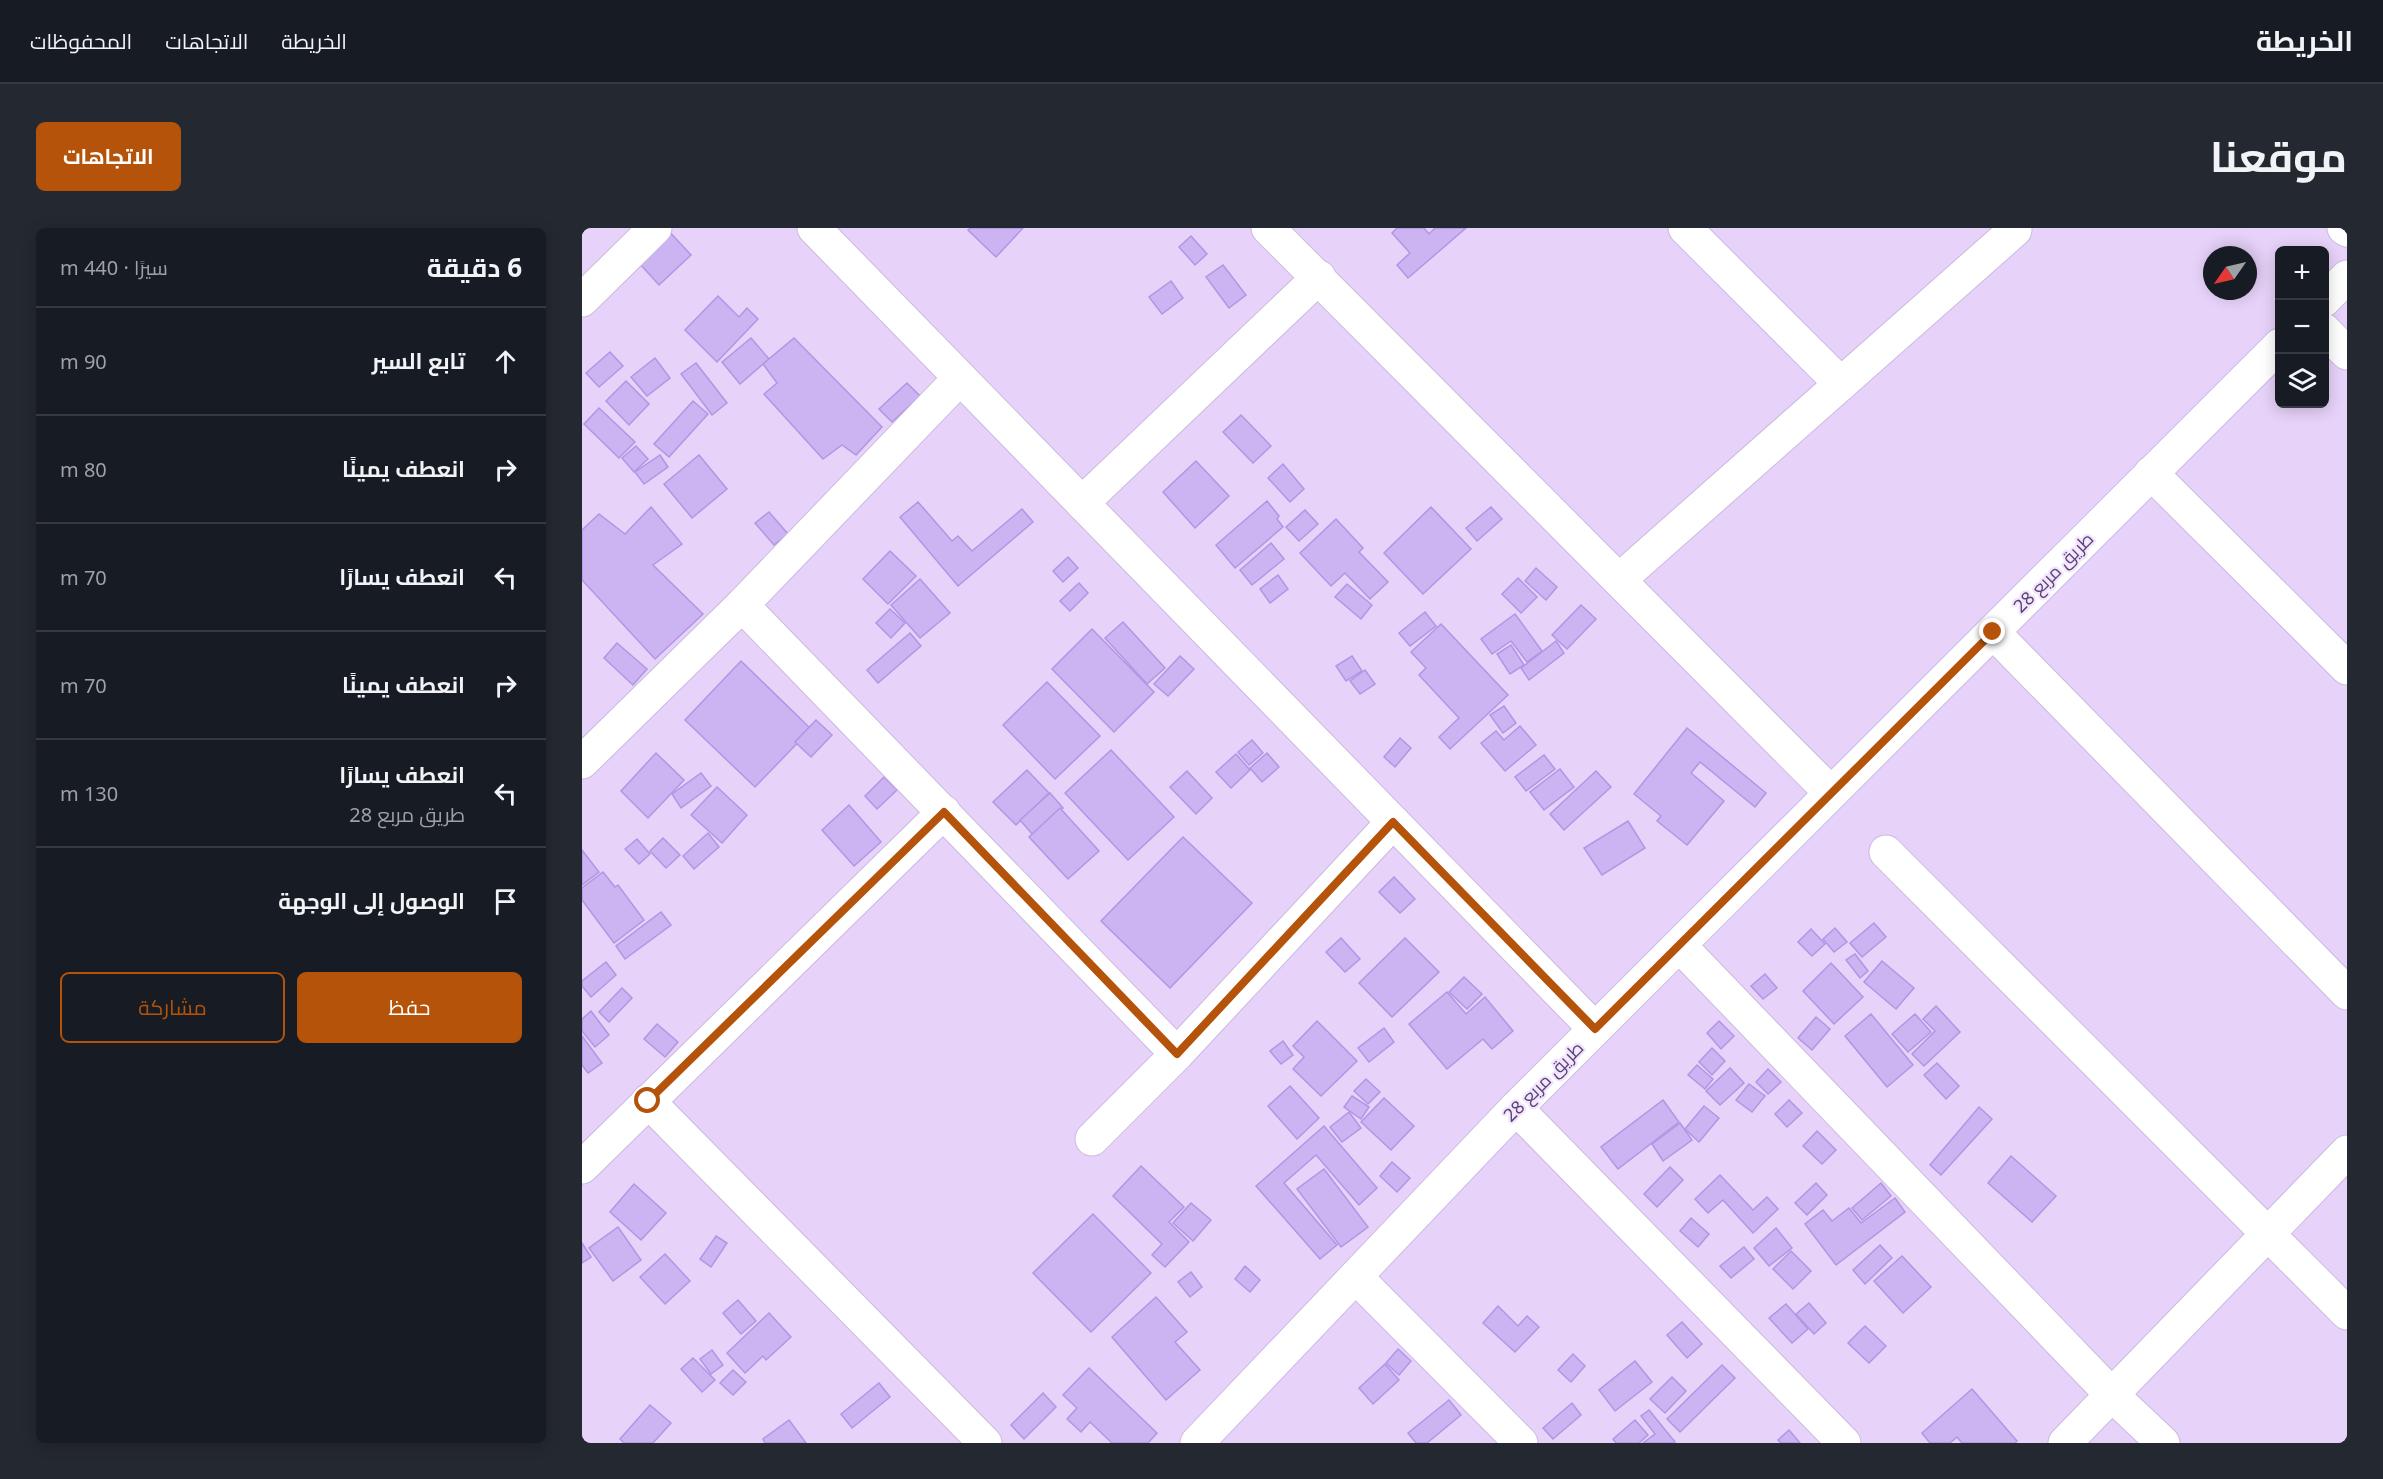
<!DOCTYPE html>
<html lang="ar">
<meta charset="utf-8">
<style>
body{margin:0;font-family:"Noto Sans",Cairo,sans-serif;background:#242831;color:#f1f3f6;direction:rtl}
.controls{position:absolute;right:18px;top:18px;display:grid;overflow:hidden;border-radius:9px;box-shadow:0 3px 15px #0003}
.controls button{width:54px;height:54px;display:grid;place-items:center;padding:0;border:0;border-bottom:2px solid #363941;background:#171b24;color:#f1f3f6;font:30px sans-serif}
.compass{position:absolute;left:1621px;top:18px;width:54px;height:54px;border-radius:50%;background:#171b24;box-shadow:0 3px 15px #0003;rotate:236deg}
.stop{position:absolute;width:18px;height:18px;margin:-14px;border:4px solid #b45309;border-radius:50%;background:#fff}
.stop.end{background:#b45309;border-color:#fff;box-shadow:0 2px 6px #0008}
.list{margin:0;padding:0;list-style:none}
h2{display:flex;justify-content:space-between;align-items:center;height:78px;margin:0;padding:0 24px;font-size:26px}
h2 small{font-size:20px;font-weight:400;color:#9ea1a6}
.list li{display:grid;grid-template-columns:39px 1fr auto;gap:18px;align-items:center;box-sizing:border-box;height:108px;padding:0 24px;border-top:2px solid #363941}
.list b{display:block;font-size:22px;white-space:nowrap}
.list p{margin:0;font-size:20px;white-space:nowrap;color:#9ea1a6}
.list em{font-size:20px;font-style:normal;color:#9ea1a6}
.actions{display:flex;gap:12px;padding:18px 24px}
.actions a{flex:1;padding:14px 0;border:2px solid #b45309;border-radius:9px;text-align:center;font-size:21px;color:#b45309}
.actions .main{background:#b45309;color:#fff}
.icon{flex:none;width:33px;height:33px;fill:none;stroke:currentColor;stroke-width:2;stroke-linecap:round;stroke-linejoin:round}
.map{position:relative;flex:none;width:1765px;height:1215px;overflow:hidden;direction:ltr;border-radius:9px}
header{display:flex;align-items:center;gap:36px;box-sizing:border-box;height:84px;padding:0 30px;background:#171b24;border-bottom:2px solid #363941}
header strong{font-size:28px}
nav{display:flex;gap:33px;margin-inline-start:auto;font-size:21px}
.intro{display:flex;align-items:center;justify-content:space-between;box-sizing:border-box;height:144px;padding:0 36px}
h1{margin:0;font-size:42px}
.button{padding:15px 27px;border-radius:9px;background:#b45309;color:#fff;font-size:21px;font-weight:700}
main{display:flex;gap:36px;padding:0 36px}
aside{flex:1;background:#171b24;border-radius:9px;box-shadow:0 3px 15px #0003}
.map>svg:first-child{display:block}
.residential{fill:#e7d2f9;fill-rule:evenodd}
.building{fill:#ccb4f2;stroke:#b295e5;stroke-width:1.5}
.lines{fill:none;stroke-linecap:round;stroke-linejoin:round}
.street-casing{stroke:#cbbae0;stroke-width:35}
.secondary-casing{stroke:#cebae7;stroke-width:35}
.street{stroke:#fff;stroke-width:33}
.secondary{stroke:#fff;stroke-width:33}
.route{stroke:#b45309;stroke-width:8}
.labels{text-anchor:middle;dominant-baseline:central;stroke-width:4.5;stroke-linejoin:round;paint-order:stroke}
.street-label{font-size:18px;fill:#554672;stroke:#f4e4ff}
</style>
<header>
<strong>الخريطة</strong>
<nav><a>الخريطة</a><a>الاتجاهات</a><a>المحفوظات</a></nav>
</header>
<div class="intro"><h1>موقعنا</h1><a class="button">الاتجاهات</a></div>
<main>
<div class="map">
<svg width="1765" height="1215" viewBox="0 0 1765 1215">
<rect width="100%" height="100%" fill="#f0ddfd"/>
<path class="residential" d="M 0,0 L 1765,0 L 1765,1215 L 0,1215 ZM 1698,22 L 1742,22 L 1742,176 L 1698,176 ZM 1630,27 L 1666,27 L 1666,63 L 1630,63 Z"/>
<g class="building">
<polygon points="84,0 109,27 77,57 48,25"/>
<polygon points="389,0 441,0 414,29 386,2"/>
<polygon points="815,0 842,0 847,6 853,0 884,0 826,50 815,37 828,25 810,5"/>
<polygon points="609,8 625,26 613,37 597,19"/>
<polygon points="641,37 664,67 647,80 624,49"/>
<polygon points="589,53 601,70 580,86 567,69"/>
<polygon points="136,68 157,89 165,80 176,91 135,134 103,102"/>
<polygon points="169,110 187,131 158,156 140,134"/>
<polygon points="212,110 300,199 274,227 260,217 241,231 182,166 195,155 181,136"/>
<polygon points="28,124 41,138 17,159 4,145"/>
<polygon points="73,130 88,150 65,168 49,149"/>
<polygon points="114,135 145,175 130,187 99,146"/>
<polygon points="44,153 67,176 47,197 24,173"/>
<polygon points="325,155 338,168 310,194 297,181"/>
<polygon points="111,173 126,186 87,229 72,216"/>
<polygon points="17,180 53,214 37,230 2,196"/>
<polygon points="659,187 689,218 671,235 641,204"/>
<polygon points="54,218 66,231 52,244 40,230"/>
<polygon points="78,227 86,239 62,256 53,244"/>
<polygon points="117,227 145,261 110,290 82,256"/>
<polygon points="614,233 647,268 613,300 581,264"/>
<polygon points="701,236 722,261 708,274 686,250"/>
<polygon points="685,273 697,288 695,291 701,299 653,340 634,317"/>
<polygon points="336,274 370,313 376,308 390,323 440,281 451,294 376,358 318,289"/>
<polygon points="69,279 100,316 71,337 121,386 73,431 0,352 0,302 17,286 43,306"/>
<polygon points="849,279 889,321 841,366 802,325"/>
<polygon points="909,279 920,291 895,313 884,300"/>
<polygon points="723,282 736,296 717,313 704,299"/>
<polygon points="187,284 206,306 192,317 173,295"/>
<polygon points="754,291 781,320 777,324 806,354 788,371 763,345 749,358 718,325"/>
<polygon points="689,315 702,331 670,357 658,342"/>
<polygon points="308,323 334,348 306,376 281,351"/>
<polygon points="486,329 496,340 481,354 471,343"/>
<polygon points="954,340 975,359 964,372 943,353"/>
<polygon points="696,347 706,361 688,375 678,361"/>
<polygon points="936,350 955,369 939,385 920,366"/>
<polygon points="338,351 368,385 338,410 309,377"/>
<polygon points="497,355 506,365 488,383 478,373"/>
<polygon points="765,356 790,377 779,391 753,369"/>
<polygon points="999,377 1014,391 985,421 970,407"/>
<polygon points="308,381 323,395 309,410 294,395"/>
<polygon points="843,384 854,398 828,418 817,405"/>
<polygon points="933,386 960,423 945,434 929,413 910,426 899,411"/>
<polygon points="541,394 583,440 565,456 523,410"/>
<polygon points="859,396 926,467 868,521 857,509 877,490 837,447 844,440 829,424"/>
<polygon points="510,401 572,464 532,504 470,441"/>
<polygon points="328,405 339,418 296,455 285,442"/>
<polygon points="974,413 982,425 947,452 939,440"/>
<polygon points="35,415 65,441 51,457 22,430"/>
<polygon points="929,417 942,437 928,446 915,426"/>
<polygon points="598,428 612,441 586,468 572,456"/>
<polygon points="770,428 780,443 764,453 754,438"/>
<polygon points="159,433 229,501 173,559 103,492"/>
<polygon points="783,442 793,456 778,466 768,453"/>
<polygon points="465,454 518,508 473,551 421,497"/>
<polygon points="922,478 934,495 921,505 908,487"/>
<polygon points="234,492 250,507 229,529 213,514"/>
<polygon points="938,498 954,517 923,543 899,515 914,503 922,512"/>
<polygon points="1105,500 1184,565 1173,579 1118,534 1109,545 1142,573 1105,617 1075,593 1079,588 1052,566"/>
<polygon points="818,510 829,520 813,539 802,529"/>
<polygon points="670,512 681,525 667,537 656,524"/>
<polygon points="529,522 592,589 546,632 483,565"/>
<polygon points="74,525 102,552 66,590 39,563"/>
<polygon points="685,525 697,539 680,554 668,540"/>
<polygon points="654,526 668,542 649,560 634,544"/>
<polygon points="962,527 973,541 944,563 933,549"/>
<polygon points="978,541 992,559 962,582 948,564"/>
<polygon points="445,542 467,565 434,597 411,574"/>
<polygon points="605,543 630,570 614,586 588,559"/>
<polygon points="1014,543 1029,559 982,602 968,586"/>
<polygon points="119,545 129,558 99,580 90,566"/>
<polygon points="302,549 315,562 295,581 283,568"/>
<polygon points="135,559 165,587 140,615 109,587"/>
<polygon points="468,565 481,580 451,607 438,592"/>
<polygon points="267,577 299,614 272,638 240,602"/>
<polygon points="478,580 517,623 486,651 447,609"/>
<polygon points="1046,593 1063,620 1020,647 1002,620"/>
<polygon points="126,605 137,619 112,641 101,628"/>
<polygon points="601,609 670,675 588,760 519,693"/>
<polygon points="81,610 98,627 84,640 68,623"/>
<polygon points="55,611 68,626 57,636 43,621"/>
<polygon points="0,622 17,644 0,657"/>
<polygon points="21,644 33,659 36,657 62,692 32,715 0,672 0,660"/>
<polygon points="812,649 833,671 818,685 797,664"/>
<polygon points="79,684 89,697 43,731 34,718"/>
<polygon points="1292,695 1304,709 1280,729 1268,715"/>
<polygon points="1253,700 1265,714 1252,724 1241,711"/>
<polygon points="1229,701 1243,716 1230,728 1216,714"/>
<polygon points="759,710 778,731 763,744 744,724"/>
<polygon points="823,710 857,744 810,789 777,755"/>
<polygon points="1273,726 1286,743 1278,750 1264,732"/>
<polygon points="1300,733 1332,760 1314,781 1282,754"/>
<polygon points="24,734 34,747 9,769 0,758 0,753"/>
<polygon points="1249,735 1281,769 1252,796 1221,763"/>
<polygon points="1183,746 1195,760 1181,771 1169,758"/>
<polygon points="882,749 900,766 885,781 867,764"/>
<polygon points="40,760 50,770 27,794 17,784"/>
<polygon points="865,764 884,786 903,769 931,803 910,821 901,811 865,841 827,796"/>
<polygon points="1354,778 1378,804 1342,838 1330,826 1353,803 1341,791"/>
<polygon points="9,783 27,807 13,819 0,803 0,791"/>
<polygon points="1289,786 1331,837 1305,859 1263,808"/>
<polygon points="1333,786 1349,804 1326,824 1310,806"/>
<polygon points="1234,789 1248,801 1230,822 1216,810"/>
<polygon points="735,793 775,833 739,868 711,841 722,829 711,818"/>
<polygon points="1137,793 1152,808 1139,821 1125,805"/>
<polygon points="75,796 96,814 83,829 62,811"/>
<polygon points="802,800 812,814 787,834 776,820"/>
<polygon points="0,808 20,835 6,845 0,837"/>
<polygon points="701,813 711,827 699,836 688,823"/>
<polygon points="1130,820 1143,833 1130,847 1117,834"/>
<polygon points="1355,835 1377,858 1364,871 1342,847"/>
<polygon points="1115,837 1131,851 1123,861 1106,847"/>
<polygon points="1148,840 1162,855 1138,877 1124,863"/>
<polygon points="1186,841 1199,854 1186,866 1174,854"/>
<polygon points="784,851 798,864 786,876 772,863"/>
<polygon points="1167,856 1183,868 1170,884 1154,872"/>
<polygon points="708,858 737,890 715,911 686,878"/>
<polygon points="770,868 787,879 779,891 762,879"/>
<polygon points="802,870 832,898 809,922 779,894"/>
<polygon points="1081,872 1097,894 1036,941 1019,919"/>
<polygon points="1207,872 1220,885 1205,899 1193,886"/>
<polygon points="1122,878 1137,890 1117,914 1103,901"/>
<polygon points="1397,879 1410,891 1359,947 1348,937"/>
<polygon points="767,884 779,900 760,914 748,899"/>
<polygon points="1098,895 1110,912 1081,933 1070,916"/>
<polygon points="742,898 795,960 777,977 734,927 702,955 755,1017 738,1031 674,958"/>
<polygon points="1235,903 1254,922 1240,936 1221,918"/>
<polygon points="1429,928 1474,968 1450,994 1406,955"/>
<polygon points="810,934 828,950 815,964 798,948"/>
<polygon points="559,938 602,979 587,994 607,1014 583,1039 570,1027 580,1016 531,968"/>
<polygon points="1088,939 1101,952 1075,979 1062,966"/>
<polygon points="742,941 786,999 759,1019 715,961"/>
<polygon points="1138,947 1171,982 1185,969 1196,981 1171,1005 1141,972 1126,985 1113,971"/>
<polygon points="1234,955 1245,967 1225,987 1213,975"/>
<polygon points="1299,955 1309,968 1280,992 1270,980"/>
<polygon points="52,956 84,985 59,1012 28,984"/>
<polygon points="1313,970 1323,984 1254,1037 1223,996 1241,982 1250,993 1267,980 1279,995"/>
<polygon points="609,975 629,992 611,1013 591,995"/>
<polygon points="511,986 569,1045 509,1104 451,1045"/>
<polygon points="1109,990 1127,1006 1116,1019 1098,1003"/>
<polygon points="36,999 59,1032 31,1053 7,1020"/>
<polygon points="1194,1000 1210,1020 1187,1038 1172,1020"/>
<polygon points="134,1008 145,1015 129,1039 118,1031"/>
<polygon points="0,1015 9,1029 0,1035"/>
<polygon points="1298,1017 1310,1030 1283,1056 1271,1042"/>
<polygon points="1162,1019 1172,1031 1149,1050 1138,1038"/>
<polygon points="1209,1023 1229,1043 1211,1061 1191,1041"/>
<polygon points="83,1026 108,1053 83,1076 58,1049"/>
<polygon points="1320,1028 1349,1059 1321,1085 1292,1053"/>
<polygon points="663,1038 678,1052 668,1064 653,1051"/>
<polygon points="609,1044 620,1059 608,1069 596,1054"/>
<polygon points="574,1069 605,1104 593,1114 618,1142 584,1172 530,1109"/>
<polygon points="156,1072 174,1093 159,1106 141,1085"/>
<polygon points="1227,1075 1244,1095 1232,1106 1214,1086"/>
<polygon points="1204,1076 1226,1101 1210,1115 1187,1090"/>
<polygon points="916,1078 936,1098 945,1088 957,1099 933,1124 901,1095"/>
<polygon points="187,1085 209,1109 184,1132 181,1128 163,1145 145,1125"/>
<polygon points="1100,1094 1120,1116 1105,1130 1085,1107"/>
<polygon points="1283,1098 1304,1118 1287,1135 1266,1115"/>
<polygon points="816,1121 829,1133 817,1147 804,1135"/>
<polygon points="130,1122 141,1137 129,1146 118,1131"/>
<polygon points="991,1126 1003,1138 989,1154 976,1142"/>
<polygon points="111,1130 133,1152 120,1164 99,1141"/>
<polygon points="1053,1133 1070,1154 1033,1183 1017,1162"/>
<polygon points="803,1136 817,1152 791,1176 777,1160"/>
<polygon points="1140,1137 1153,1150 1098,1204 1085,1191"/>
<polygon points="507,1140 575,1205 566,1215 530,1215 508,1194 499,1204 485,1191 495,1180 481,1167"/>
<polygon points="151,1142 164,1154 151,1167 138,1155"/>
<polygon points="1090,1149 1104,1163 1083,1185 1068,1171"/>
<polygon points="297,1155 308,1169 270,1200 259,1186"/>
<polygon points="1390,1161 1435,1213 1433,1215 1380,1215 1375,1209 1368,1215 1348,1215 1340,1205"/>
<polygon points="461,1165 474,1179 442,1211 429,1197"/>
<polygon points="867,1172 879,1187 845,1215 834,1215 826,1205"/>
<polygon points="990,1175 999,1187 971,1211 961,1200"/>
<polygon points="68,1177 89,1195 71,1215 42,1215 38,1211"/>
<polygon points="1067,1182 1093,1214 1092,1215 1061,1215 1073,1206 1059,1188"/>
<polygon points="207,1192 224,1215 183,1215 181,1211"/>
<polygon points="1053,1192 1066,1207 1057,1215 1034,1215 1031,1211"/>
<polygon points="1207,1202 1218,1215 1199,1215 1196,1212"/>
</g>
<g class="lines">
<g class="street-casing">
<g id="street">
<polyline points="232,0 1013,801"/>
<polyline points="686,0 1249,565"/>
<polyline points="1103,0 1259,156"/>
<polyline points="1762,0 1765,2"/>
<polyline points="0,72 73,0"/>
<polyline points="1742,102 1765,125"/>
<polyline points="1569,245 1765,440"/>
<polyline points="500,275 737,49"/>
<polyline points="1037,352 1433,2"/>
<polyline points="160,377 595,826"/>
<polyline points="1411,404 1765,765"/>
<polyline points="0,534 160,377 378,150"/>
<polyline points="1304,624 1765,1085"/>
<polyline points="1098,718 1529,1166 1581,1215"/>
<polyline points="66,873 403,1215"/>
<polyline points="934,880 1262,1215"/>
<polyline points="510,911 595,826 811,594"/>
<polyline points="0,939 362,584"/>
<polyline points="774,1049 939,1215"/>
<polyline points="1483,1215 1765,924"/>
</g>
</g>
<g class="secondary-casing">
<g id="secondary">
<polyline points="1742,72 1765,49"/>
<polyline points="615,1215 934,880 1698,117"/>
</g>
</g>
<use href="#street" class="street"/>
<use href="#secondary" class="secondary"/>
</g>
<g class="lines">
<polyline class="route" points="66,873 362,584 595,826 811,594 1013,801 1411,404"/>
</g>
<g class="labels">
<g class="street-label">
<text transform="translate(1471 344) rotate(-45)">طريق مربع 28</text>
<text transform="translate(961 853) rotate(-45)">طريق مربع 28</text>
</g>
</g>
</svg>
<div class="controls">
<button>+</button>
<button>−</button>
<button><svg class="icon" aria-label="layers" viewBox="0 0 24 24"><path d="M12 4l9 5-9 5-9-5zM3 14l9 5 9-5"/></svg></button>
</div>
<svg class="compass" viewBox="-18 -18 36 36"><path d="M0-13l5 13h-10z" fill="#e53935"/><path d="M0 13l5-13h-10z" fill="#9ea1a6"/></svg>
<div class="stop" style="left:66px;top:873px"></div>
<div class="stop end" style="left:1411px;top:404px"></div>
</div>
<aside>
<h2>6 دقيقة<small>سيرًا · 440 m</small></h2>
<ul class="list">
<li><svg class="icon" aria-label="ahead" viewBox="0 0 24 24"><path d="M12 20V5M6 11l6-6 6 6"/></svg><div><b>تابع السير</b></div><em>90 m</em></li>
<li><svg class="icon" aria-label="right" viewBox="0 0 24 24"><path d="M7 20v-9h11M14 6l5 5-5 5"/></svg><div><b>انعطف يمينًا</b></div><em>80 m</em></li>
<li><svg class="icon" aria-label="left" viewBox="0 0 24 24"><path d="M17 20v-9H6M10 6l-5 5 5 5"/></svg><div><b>انعطف يسارًا</b></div><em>70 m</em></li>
<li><svg class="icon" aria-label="right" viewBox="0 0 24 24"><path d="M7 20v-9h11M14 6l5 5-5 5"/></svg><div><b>انعطف يمينًا</b></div><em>70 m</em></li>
<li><svg class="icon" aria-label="left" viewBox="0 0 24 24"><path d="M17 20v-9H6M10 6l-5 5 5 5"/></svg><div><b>انعطف يسارًا</b><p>طريق مربع 28</p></div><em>130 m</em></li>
<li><svg class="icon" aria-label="arrive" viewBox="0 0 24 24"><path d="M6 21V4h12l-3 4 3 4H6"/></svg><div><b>الوصول إلى الوجهة</b></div></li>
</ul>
<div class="actions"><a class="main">حفظ</a><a>مشاركة</a></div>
</aside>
</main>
